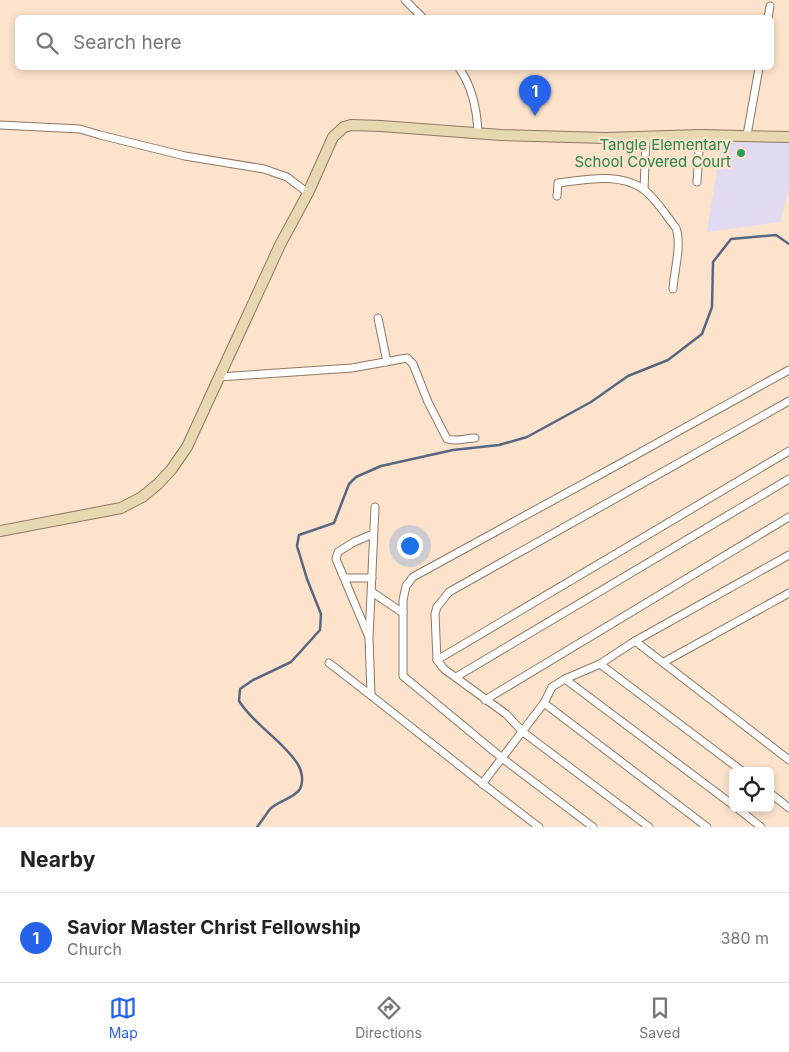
<!DOCTYPE html>
<style>
body{margin:0;font-family:Inter,sans-serif;background:#f6f6f6;color:#222}
.controls{position:absolute;right:15px;bottom:15px;display:grid;overflow:hidden;border-radius:8px;box-shadow:0 2px 8px #0003}
.controls button{width:45px;height:45px;display:grid;place-items:center;padding:0;border:0;border-bottom:1px solid #e0e0e0;background:#fff;color:#222;font:25px sans-serif}
.you{position:absolute;left:409px;top:545px;width:18px;height:18px;margin:-12px;border:4px solid #fff;border-radius:50%;background:#1a73e8;box-shadow:0 0 0 8px #1a73e833}
.badge{display:grid;place-items:center;width:32px;height:32px;border-radius:50%;background:#2563eb;color:#fff;font-size:16px;font-weight:700}
.pin{position:absolute;translate:-50% -41px;filter:drop-shadow(0 1px 2px #0008)}
.pin::after{content:'';position:absolute;top:26px;width:18px;height:15px;background:inherit;clip-path:polygon(0 0,100% 0,50% 100%)}
.list{margin:0;padding:0;list-style:none}
h2{display:flex;justify-content:space-between;align-items:center;height:65px;margin:0;padding:0 20px;font-size:21px}
h2 small{font-size:16px;font-weight:400;color:#767676}
.list li{display:grid;grid-template-columns:32px 1fr auto;gap:15px;align-items:center;box-sizing:border-box;height:90px;padding:0 20px;border-top:1px solid #e0e0e0}
.list b{display:block;font-size:19px;white-space:nowrap}
.list p{margin:0;font-size:16px;white-space:nowrap;color:#767676}
.list em{font-size:16px;font-style:normal;color:#767676}
.icon{flex:none;width:28px;height:28px;fill:none;stroke:currentColor;stroke-width:2;stroke-linecap:round;stroke-linejoin:round}
.map{position:relative;flex:none;width:789px;height:827px;overflow:hidden}
.search{position:absolute;background:#fff;box-shadow:0 2px 8px #0003;left:15px;right:15px;top:15px;height:55px;display:flex;align-items:center;gap:12px;box-sizing:border-box;padding:0 18px;border-radius:8px;color:#767676;font-size:19px}
.sheet{height:155px;background:#fff}
nav{display:flex;justify-content:space-around;align-items:center;box-sizing:border-box;height:70px;border-top:1px solid #e0e0e0;background:#fff;font-size:14px;color:#767676}
nav a{display:grid;justify-items:center;gap:2px}
nav .on{color:#2563eb}
.map>svg:first-child{display:block}
.education{fill:#e1daf0}
.lines{fill:none;stroke-linecap:round;stroke-linejoin:round}
.stream{stroke:#576782;stroke-width:2.5}
.street-casing{stroke:#8f7863;stroke-width:9}
.secondary-casing{stroke:#8f7863;stroke-width:12}
.street{stroke:#fff;stroke-width:7}
.secondary{stroke:#e7d8b2;stroke-width:10}
.leisure-dot{fill:#2e9e5b;stroke:#fde3cc;stroke-width:2}
.labels{text-anchor:middle;dominant-baseline:central;stroke-width:4.5;stroke-linejoin:round;paint-order:stroke}
.leisure-label{font-size:15px;fill:#27864d;stroke:#fde3cc;text-anchor:end}
</style>
<div class="map">
<svg width="789" height="827" viewBox="0 0 789 827">
<rect width="100%" height="100%" fill="#fde3cc"/>
<polygon class="education" points="722,137 789,141 789,189 780,222 707,232"/>
<g class="lines">
<path class="stream" d="M 257,827 C 262,821 266,814 271,808 C 279,801 294,798 300,789 C 304,781 302,770 297,763 C 281,739 254,725 239,701 L 240,689 L 253,680 L 291,662 L 320,630 L 321,614 L 307,579 L 297,546 L 299,535 L 334,523 L 349,484 L 356,477 L 381,466 L 453,450 L 499,445 L 527,437 L 591,402 L 628,376 L 668,360 L 702,334 L 712,307 L 713,262 L 731,239 L 776,235 L 789,244"/>
<g class="street-casing">
<g id="street">
<polyline points="405,0 423,18"/>
<polyline points="768,18 770,6"/>
<path d="M 459,68 C 472,86 477,110 478,133"/>
<polyline points="0,125 80,129 100,135 185,156 264,169 287,177 308,193"/>
<polyline points="747,135 759,68"/>
<polyline points="697,182 700,135"/>
<polyline points="644,190 646,137"/>
<path d="M 557,196 L 558,183 C 584,180 619,172 643,189 C 655,197 667,217 676,228 C 682,245 674,271 673,289"/>
<polyline points="378,318 387,362"/>
<path d="M 219,377 L 352,368 L 407,358 L 413,364 L 428,402 L 447,439 C 457,442 465,438 475,438"/>
<polyline points="345,578 372,578"/>
<polyline points="372,592 403,613"/>
<polyline points="368,635 336,559 338,552 354,542 373,534"/>
<polyline points="635,641 789,760"/>
<polyline points="437,660 789,451"/>
<polyline points="664,662 789,593"/>
<path d="M 329,663 C 400,717 468,774 539,827"/>
<polyline points="600,664 742,771"/>
<polyline points="456,677 789,479"/>
<polyline points="565,679 733,805"/>
<polyline points="371,695 369,638 375,507"/>
<polyline points="485,700 789,517"/>
<polyline points="544,703 707,827"/>
<polyline points="482,784 544,703 552,687 565,679 600,664 635,641 789,555"/>
<polyline points="770,793 789,808"/>
<polyline points="737,808 761,827"/>
<polyline points="593,827 502,758 403,676 403,600 406,586 413,577 623,462 789,370"/>
<polyline points="649,827 523,732 506,714 444,669 437,660 435,614 437,607 449,592 789,401"/>
</g>
</g>
<g class="secondary-casing">
<polyline id="secondary" points="0,531 121,508 142,497 158,484 171,470 187,447 280,245 308,193 333,137 344,127 351,125 381,126 501,135 606,138 700,135 789,137"/>
</g>
<use href="#street" class="street"/>
<use href="#secondary" class="secondary"/>
</g>
<circle class="leisure-dot" cx="741" cy="153" r="5"/>
<g class="labels">
<g class="leisure-label">
<text x="731" y="144">Tangle Elementary<tspan x="731" dy="17">School Covered Court</tspan></text>
</g>
</g>
</svg>
<div class="controls">
<button><svg class="icon" aria-label="locate" viewBox="0 0 24 24"><circle cx="12" cy="12" r="6"/><path d="M12 2v4M12 18v4M2 12h4M18 12h4"/></svg></button>
</div>
<div class="you"></div>
<div class="pin badge" style="left:535px;top:116px">1</div>
<div class="search"><svg class="icon" aria-label="search" viewBox="0 0 24 24"><circle cx="10" cy="10" r="6"/><path d="M15 15l6 6"/></svg>Search here</div>
</div>
<section class="sheet">
<h2>Nearby<small></small></h2>
<ul class="list">
<li><span class="badge">1</span><div><b>Savior Master Christ Fellowship</b><p>Church</p></div><em>380 m</em></li>
</ul>
</section>
<nav>
<a class="on"><svg class="icon" aria-label="map" viewBox="0 0 24 24"><path d="M3 6l6-2 6 2 6-2v14l-6 2-6-2-6 2zM9 4v14M15 6v14"/></svg>Map</a>
<a><svg class="icon" aria-label="directions" viewBox="0 0 24 24"><path d="M12 3l9 9-9 9-9-9zM9 14v-3h6M13 9l2 2-2 2"/></svg>Directions</a>
<a><svg class="icon" aria-label="saved" viewBox="0 0 24 24"><path d="M7 4h10v16l-5-4-5 4z"/></svg>Saved</a>
</nav>
